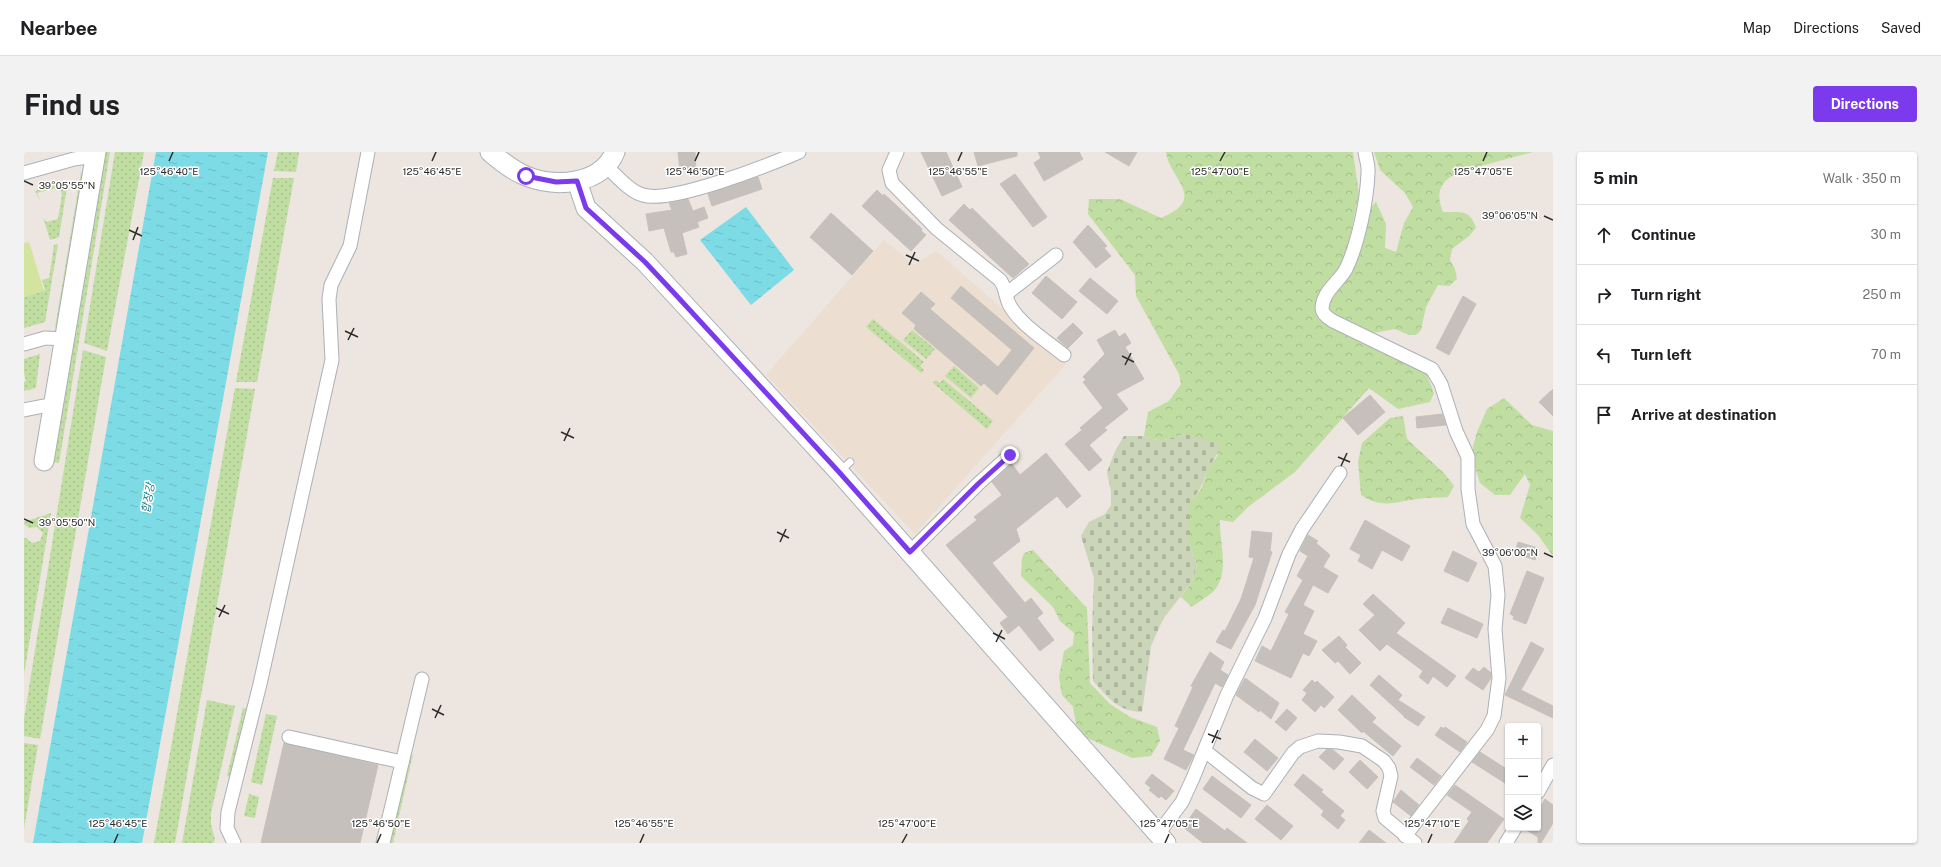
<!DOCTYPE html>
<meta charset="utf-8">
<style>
body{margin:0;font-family:"Public Sans","Noto Sans KR",sans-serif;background:#f2f2f2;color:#202124}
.controls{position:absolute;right:12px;bottom:12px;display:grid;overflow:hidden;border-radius:4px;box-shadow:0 1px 3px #0004}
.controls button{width:36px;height:36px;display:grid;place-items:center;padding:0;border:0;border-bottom:1px solid #e0e0e0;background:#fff;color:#202124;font:20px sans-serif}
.stop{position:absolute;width:12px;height:12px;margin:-9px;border:3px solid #7c3aed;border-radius:50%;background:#fff}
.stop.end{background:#7c3aed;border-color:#fff;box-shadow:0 1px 4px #0008}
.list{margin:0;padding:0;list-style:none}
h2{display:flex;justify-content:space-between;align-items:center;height:52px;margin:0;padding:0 16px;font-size:17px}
h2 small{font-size:13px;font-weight:400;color:#757577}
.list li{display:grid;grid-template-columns:26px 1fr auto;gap:12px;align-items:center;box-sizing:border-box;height:60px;padding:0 16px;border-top:1px solid #e0e0e0}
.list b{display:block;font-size:15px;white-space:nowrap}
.list em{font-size:13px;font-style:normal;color:#757577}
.icon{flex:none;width:22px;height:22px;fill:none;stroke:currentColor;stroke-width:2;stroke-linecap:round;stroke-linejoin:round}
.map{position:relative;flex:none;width:1529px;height:691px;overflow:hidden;border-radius:4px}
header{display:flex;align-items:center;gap:24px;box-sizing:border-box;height:56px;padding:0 20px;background:#fff;border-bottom:1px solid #e0e0e0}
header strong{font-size:19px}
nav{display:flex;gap:22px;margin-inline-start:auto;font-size:14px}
.intro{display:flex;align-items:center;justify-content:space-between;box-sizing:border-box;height:96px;padding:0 24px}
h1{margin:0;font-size:28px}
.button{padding:10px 18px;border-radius:4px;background:#7c3aed;color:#fff;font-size:14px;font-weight:700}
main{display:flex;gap:24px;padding:0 24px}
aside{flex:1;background:#fff;border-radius:4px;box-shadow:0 1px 3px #0004}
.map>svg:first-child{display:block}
.education{fill:#ecdfd1}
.grass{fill:url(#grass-dots)}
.forest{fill:url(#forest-crowns)}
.cemetery{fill:url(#cemetery-stones)}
.pitch{fill:#d3e49e}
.water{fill:url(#water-ripples)}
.building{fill:#c5c0bb;stroke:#c8c0b9}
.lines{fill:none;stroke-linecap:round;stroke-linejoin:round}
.lane-casing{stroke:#acb0b7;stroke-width:9}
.street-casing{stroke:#acb0b7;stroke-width:15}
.secondary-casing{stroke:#acb0b7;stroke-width:21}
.lane{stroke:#fff;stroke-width:7}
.street{stroke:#fff;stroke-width:13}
.secondary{stroke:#fff;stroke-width:19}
.route{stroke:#7c3aed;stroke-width:5}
.ticks{fill:none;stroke:#2c2c2c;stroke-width:1.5}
.labels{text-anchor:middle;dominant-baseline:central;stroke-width:3;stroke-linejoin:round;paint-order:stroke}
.water-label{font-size:11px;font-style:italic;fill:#197e93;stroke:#fff}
.ticks-label{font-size:10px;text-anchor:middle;fill:#2c2c2c;stroke:#fff;stroke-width:3;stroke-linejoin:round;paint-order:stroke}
</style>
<header>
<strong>Nearbee</strong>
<nav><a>Map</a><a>Directions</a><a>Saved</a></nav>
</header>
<div class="intro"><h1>Find us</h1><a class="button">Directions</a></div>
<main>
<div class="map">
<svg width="1529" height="691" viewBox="0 0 1529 691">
<defs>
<pattern id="grass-dots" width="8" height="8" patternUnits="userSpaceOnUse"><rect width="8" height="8" fill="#c0dea1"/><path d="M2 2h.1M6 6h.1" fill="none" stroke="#a5bf8b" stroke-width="1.8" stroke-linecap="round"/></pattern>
<pattern id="forest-crowns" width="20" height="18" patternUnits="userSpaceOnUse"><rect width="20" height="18" fill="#c0dea1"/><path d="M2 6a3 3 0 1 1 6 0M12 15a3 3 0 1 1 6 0" fill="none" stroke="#a5bf8b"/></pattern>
<pattern id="cemetery-stones" width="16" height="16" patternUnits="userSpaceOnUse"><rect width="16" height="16" fill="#cbd5b8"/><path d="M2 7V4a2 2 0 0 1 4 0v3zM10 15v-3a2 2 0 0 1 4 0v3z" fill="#aeb79e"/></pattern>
<pattern id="water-ripples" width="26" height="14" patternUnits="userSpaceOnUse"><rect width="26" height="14" fill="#7cdbe5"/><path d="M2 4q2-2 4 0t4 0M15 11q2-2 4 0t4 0" fill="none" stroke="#6bbcc5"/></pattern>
</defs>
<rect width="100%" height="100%" fill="#ece5e0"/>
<polygon class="education" points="860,88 890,113 912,99 1042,212 891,382 742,223"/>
<g class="grass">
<polygon points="79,0 86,0 35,311 28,310"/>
<polygon points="91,0 120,0 83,199 60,191"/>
<polygon points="254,0 275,0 272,20 250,19"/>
<polygon points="57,20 59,24 34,175 31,176"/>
<polygon points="249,26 270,26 233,230 212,230"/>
<polygon points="44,29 35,85 26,88 19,65 22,70 34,67 38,43 36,35 13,41 16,49 11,39"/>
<polygon points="34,92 21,170 0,176 0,145 21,138 18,128 25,126 30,93"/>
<polygon points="849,167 900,210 896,214 900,218 897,221 842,175"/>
<polygon points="888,178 911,197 902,207 879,188"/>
<polygon points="59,198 82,205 16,587 0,584 0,567"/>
<polygon points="16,202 12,236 0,239 0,230 2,229 0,221 0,207"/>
<polygon points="930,214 955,236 947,246 921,224"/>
<polygon points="919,227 969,269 963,277 909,231 912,228 916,231"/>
<polygon points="211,236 231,237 151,691 130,691"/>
<polygon points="27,361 0,522 0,386 2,386 8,391 16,389 19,381 13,375 5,376 0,372 0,370"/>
<polygon points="183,548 211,554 187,661 187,672 191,688 189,691 158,691"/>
<polygon points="219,556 222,557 206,625 203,624"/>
<polygon points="242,562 253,564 238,633 227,630"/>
<polygon points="0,591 14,593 0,677"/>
<polygon points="389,602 369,691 366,691 384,608"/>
<polygon points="225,642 235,645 231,666 220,664"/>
</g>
<g class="forest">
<path d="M 1142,0 L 1329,0 L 1335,42 L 1324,95 L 1317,114 L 1292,155 L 1294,166 L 1311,176 L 1401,218 L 1410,241 L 1406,250 L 1374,257 L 1345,236 L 1271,320 L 1224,355 L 1209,370 L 1196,368 C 1195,390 1205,415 1193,435 C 1188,443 1175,449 1168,455 L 1157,445 L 1168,430 L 1173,414 L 1166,393 L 1166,350 L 1177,337 L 1185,316 L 1194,303 L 1161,282 L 1136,289 L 1120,284 L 1124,260 L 1145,249 L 1157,232 L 1155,222 L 1112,144 L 1111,123 L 1064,62 L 1065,47 L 1096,47 L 1137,66 C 1185,46 1145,27 1142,0 Z"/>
<path d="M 1350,0 L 1509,0 L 1438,19 C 1418,27 1410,39 1419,60 C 1437,61 1445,56 1452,76 L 1445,84 L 1428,97 L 1426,108 L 1431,117 L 1433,127 L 1425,134 L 1414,133 L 1402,155 L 1397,178 L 1392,183 L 1385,183 L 1371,177 L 1349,181 L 1314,168 L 1307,161 L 1304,155 L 1306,144 L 1346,56 L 1352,50 L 1362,72 L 1361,96 L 1372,100 L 1380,71 L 1389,55 L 1381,41 L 1356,18 Z"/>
<polygon points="1480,246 1508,273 1529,279 1529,404 1514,383 1496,366 1506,333 1501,322 1486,343 1471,343 1456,331 1447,302 1453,280 1463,257"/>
<path d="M 1379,264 L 1383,287 L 1421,322 L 1430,334 L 1424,345 C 1414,346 1403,345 1393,347 C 1371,350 1358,357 1337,343 L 1334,310 L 1338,291 L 1366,266 Z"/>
<polygon points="1009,398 1063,456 1066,531 1086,552 1106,565 1133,575 1136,589 1127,604 1108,606 1061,585 1052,572 1049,555 1038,543 1035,525 1040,499 1049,493 1050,481 1036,469 1029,455 997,424 998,407 1000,401"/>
</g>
<path class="cemetery" d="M 1161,282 L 1197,292 C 1194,302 1189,308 1185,317 C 1177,333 1178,336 1166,350 L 1166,393 L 1173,414 L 1168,430 L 1139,467 L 1127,494 L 1118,560 C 1093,559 1085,546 1069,529 L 1068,477 L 1070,426 L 1057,384 L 1065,370 L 1081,362 L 1087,353 L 1087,340 L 1083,320 L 1091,299 L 1100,284 L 1120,284 L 1136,289 Z"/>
<polygon class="pitch" points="5,90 20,139 0,145 0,91"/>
<g class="water">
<polygon points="132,0 244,0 118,691 9,691"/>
<polygon points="722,55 770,118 727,153 676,88"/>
</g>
<g class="building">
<polygon points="654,0 671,0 672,18 656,19"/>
<polygon points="897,0 922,0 938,35 918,44"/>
<polygon points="950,0 993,0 993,4 954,14"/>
<polygon points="1014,0 1055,0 1059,7 1020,29 1010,11 1017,6"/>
<polygon points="1081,0 1113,0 1105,14"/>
<polygon points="991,22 1023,65 1009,75 976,32"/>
<polygon points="734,25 738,37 688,54 684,42"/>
<polygon points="853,38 859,44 860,42 898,77 897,79 902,83 887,99 838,54"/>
<polygon points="664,47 669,59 680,55 684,66 673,70 675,75 658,81 663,102 652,105 650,100 647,100 640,76 625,79 622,62 648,58 645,51"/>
<polygon points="940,52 946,58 948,56 1005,112 989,126 925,68"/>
<polygon points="807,61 849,99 828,123 786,85"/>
<polygon points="1064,73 1083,94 1080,96 1087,104 1072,116 1049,90"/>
<polygon points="1022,124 1053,150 1038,167 1008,141"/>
<polygon points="1066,126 1094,149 1083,162 1055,139"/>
<polygon points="937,134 1010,196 973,243 960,231 957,234 890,177 892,173 878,161 897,140 911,152 906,157 974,215 988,198 927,146"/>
<polygon points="1439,144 1452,152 1425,203 1412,196"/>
<polygon points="1049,171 1059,181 1044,196 1033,186"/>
<polygon points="1091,178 1095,185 1101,181 1107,191 1101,195 1120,227 1092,242 1104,257 1080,276 1083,278 1065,293 1078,308 1065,319 1041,292 1058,278 1056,276 1079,256 1059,230 1062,228 1059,225 1081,202 1073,188"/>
<polygon points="1529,237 1529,264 1515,250"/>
<polygon points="1346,243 1361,260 1334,283 1319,266"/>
<polygon points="1418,262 1422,273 1393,276 1392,265"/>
<polygon points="1022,301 1057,344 1043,356 1033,344 992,377 996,389 968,411 1001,451 1007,446 1019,461 1013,466 1030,488 1016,499 995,473 984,482 976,471 984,465 922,393 953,368 950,365 978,343 968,330 988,312 996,323"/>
<polygon points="1341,368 1386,394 1378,409 1358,398 1348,417 1334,409 1337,403 1326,397"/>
<polygon points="1228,379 1248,381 1246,399 1248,400 1231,453 1207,497 1192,490 1199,478 1201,479 1217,447 1230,406 1225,405"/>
<polygon points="1284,383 1294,389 1292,391 1306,403 1299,415 1314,424 1304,441 1289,433 1279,453 1290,459 1279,482 1293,489 1285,504 1279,501 1267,526 1231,509 1238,494 1247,499 1265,462 1261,460 1279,428 1273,424 1284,404 1276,399"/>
<polygon points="1494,390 1514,396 1511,408 1491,401"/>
<polygon points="1429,399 1453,411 1444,430 1420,419"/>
<polygon points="1503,419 1520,426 1502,472 1489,467 1490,464 1486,462"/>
<polygon points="1349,442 1381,471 1372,481 1432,524 1423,535 1409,524 1404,532 1395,525 1399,519 1363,492 1356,499 1335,478 1351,463 1339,452"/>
<polygon points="1424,456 1459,472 1453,486 1417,471"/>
<polygon points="1315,484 1323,493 1321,495 1337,511 1326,522 1314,509 1311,511 1298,498"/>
<polygon points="1507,490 1520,497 1497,538 1529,554 1529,566 1481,543"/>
<polygon points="1186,500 1200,510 1196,518 1204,523 1198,535 1191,531 1159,598 1170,603 1162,618 1140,607 1155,576 1151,574 1169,535 1167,534"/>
<polygon points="1460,515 1467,521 1467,526 1459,538 1441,526 1449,516 1455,520"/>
<polygon points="1355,523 1378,543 1374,548 1401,565 1394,574 1380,565 1380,564 1346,533"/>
<polygon points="1221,526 1255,551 1247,567 1236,558 1235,560 1212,543"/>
<polygon points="1288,528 1291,531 1293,529 1310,545 1300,556 1297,553 1291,560 1278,548 1283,541 1279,538"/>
<polygon points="1328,543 1352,566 1348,570 1377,594 1369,604 1339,579 1338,581 1314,558"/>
<polygon points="1263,557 1273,566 1262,579 1251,570"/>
<polygon points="1417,575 1420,577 1421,575 1443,590 1436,600 1411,583"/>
<polygon points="1231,587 1254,606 1243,619 1220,600"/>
<polygon points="260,591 354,613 336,691 237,691"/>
<polygon points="1303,597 1309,598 1320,607 1310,618 1295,605"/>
<polygon points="1456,600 1484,618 1484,633 1448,610"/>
<polygon points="1393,606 1417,624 1410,633 1386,615"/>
<polygon points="1336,608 1354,625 1343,637 1325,620"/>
<polygon points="1128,622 1150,639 1142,648 1137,644 1135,646 1125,638 1127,636 1121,631"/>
<polygon points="1279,622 1299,638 1297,640 1320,659 1316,664 1321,668 1314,677 1297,663 1300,659 1270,633"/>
<polygon points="1188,624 1227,653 1217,666 1179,637"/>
<polygon points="1431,633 1480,667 1463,691 1430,691 1445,669 1443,667 1448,660 1423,643"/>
<polygon points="1377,638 1395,653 1387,664 1369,650"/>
<polygon points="1521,647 1529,653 1529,671 1517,691 1514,691 1514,685 1499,676 1514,676 1514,659"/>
<polygon points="1243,653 1269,674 1257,688 1231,667"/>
<polygon points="1172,657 1201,679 1203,676 1223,691 1179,691 1159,675"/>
<polygon points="1345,678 1362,691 1335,691"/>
</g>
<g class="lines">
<g class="lane-casing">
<polyline id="lane" points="815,320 826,310"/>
</g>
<g class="street-casing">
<g id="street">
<path d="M 873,0 L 865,18 L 868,31 L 913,77 L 976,128 C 982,136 981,143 985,152 C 995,172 1023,189 1040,203"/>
<path d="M 1341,0 C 1342,7 1345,14 1344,21 C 1343,49 1334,92 1322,117 C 1315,130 1299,139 1298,156 C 1298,162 1304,166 1309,169 L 1408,217 L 1417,232 L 1432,279 L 1444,305 L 1444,337 L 1449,372 L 1471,414 L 1474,443 L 1471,477 L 1475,526 L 1470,564 L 1463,578 L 1381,684"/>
<path d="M 583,15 C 593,24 605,39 619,43 C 647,52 745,13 775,0"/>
<polyline points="0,21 50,7 71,4"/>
<polyline points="982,142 1032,103"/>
<polyline points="0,192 21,186 41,187"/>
<polyline points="0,258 30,252"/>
<polyline points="886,400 954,332 986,303"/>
<polyline points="265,585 378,610"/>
<polyline points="1181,599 1228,636 1240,642 1269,601 1276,595 1294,589 1315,590 1338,594 1360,609 1365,616 1367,624 1359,659 1361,666 1391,691"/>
<polyline points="1514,640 1529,613"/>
<polyline points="1134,682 1158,650 1169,626 1203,543 1241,466 1265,402 1278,377 1316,321"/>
<polyline points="210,691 203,676 204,660 236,532 308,208 305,147 307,133 326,94 344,0"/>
<polyline points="359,691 398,527"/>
<polyline points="1482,691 1491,676"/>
</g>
</g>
<g class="secondary-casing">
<g id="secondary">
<path d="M 466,0 C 477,9 489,19 502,24 C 532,36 577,33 591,0"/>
<polyline points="553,29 562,56 621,110 815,320 1142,691"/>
<polyline points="20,309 72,0"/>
</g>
</g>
<use href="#lane" class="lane"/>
<use href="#street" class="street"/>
<use href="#secondary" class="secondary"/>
</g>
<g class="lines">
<polyline class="route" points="502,24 532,30 553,29 562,56 621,110 651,142 815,320 886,400 954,332 986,303"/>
</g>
<path class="ticks" d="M 145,9 L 149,0M 408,9 L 412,0M 671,9 L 675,0M 934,9 L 938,0M 1196,9 L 1201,0M 1459,9 L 1463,0M 0,29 L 9,33M 1520,64 L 1529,68M 105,78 L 118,84M 109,88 L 114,75M 882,103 L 895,109M 885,113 L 891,100M 321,179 L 334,185M 324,188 L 330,176M 1098,204 L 1110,210M 1101,213 L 1107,201M 537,280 L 550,286M 540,289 L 546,276M 1314,305 L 1326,310M 1317,314 L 1323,301M 0,367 L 9,371M 753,380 L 765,386M 756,390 L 762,377M 1520,401 L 1529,405M 192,456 L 205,462M 195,465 L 201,453M 969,481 L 981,487M 972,490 L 978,478M 408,557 L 420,563M 411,566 L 417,553M 1184,582 L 1197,587M 1188,591 L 1194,578M 90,691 L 94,682M 353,691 L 357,682M 616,691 L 620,682M 878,691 L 883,682M 1141,691 L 1145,682M 1404,691 L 1408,682"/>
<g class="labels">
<g class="water-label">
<text transform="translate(124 346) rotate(-80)">합장강</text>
</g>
</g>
<g class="ticks-label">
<text x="145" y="23">125°46'40"E</text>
<text x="408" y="23">125°46'45"E</text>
<text x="671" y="23">125°46'50"E</text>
<text x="934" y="23">125°46'55"E</text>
<text x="1196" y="23">125°47'00"E</text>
<text x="1459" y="23">125°47'05"E</text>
<text x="43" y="37">39°05'55"N</text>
<text x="1486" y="67">39°06'05"N</text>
<text x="43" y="374">39°05'50"N</text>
<text x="1486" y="404">39°06'00"N</text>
<text x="94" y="675">125°46'45"E</text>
<text x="357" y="675">125°46'50"E</text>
<text x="620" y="675">125°46'55"E</text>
<text x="883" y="675">125°47'00"E</text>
<text x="1145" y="675">125°47'05"E</text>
<text x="1408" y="675">125°47'10"E</text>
</g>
</svg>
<div class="controls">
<button>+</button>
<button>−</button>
<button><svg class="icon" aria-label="layers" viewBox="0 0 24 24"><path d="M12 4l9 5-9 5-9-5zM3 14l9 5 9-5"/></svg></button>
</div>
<div class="stop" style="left:502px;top:24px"></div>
<div class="stop end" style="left:986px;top:303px"></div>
</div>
<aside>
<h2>5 min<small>Walk · 350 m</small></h2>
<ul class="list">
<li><svg class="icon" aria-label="ahead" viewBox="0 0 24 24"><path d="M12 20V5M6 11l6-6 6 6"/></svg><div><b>Continue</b></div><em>30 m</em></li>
<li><svg class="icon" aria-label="right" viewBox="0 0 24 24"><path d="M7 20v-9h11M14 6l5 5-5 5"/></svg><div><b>Turn right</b></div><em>250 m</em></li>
<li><svg class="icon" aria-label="left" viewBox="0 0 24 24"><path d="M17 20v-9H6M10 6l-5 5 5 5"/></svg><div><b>Turn left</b></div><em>70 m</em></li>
<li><svg class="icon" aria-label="arrive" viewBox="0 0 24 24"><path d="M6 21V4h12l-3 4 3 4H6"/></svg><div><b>Arrive at destination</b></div></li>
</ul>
</aside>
</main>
